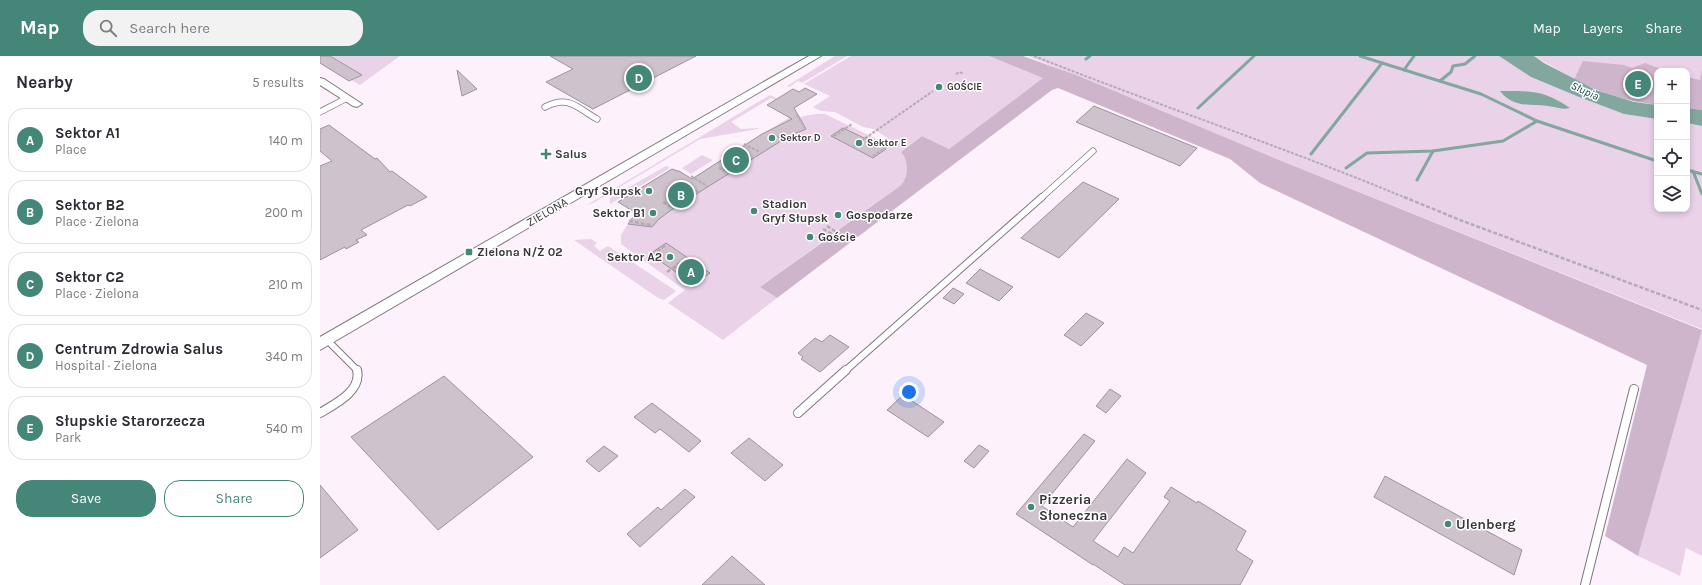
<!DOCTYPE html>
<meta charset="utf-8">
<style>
body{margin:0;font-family:Karla,sans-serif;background:#f2f2f3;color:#2b2b33}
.controls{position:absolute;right:12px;top:12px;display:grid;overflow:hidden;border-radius:8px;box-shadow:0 2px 6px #0003}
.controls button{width:36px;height:36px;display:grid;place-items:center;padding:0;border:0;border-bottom:1px solid #e1e1e2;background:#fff;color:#2b2b33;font:20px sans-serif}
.you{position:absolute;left:589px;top:336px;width:14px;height:14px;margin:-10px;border:3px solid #fff;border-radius:50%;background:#1a73e8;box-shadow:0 0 0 6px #1a73e833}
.badge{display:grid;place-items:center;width:26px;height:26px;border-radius:50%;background:#448778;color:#fff;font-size:13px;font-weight:700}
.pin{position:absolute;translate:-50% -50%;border:2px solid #fff;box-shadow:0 1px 4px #0006}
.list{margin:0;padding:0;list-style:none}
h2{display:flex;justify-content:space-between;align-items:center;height:52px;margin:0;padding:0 16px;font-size:17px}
h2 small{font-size:13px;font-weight:400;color:#7c7c81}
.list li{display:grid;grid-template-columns:26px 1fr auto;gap:12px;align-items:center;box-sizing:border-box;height:64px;margin:0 8px 8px;padding:0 8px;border:1px solid #e1e1e2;border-radius:16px}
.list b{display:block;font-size:15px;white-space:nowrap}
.list p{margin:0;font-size:13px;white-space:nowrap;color:#7c7c81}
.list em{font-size:13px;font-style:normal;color:#7c7c81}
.actions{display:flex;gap:8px;padding:12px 16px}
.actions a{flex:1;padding:9px 0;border:1px solid #448778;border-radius:16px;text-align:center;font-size:14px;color:#448778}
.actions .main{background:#448778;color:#fff}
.icon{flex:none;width:22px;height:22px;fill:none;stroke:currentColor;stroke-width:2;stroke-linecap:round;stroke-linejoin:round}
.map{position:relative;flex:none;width:1382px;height:529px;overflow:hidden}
header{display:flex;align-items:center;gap:24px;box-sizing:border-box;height:56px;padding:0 20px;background:#448778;color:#fff}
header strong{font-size:19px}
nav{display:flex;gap:22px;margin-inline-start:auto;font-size:14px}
.search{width:280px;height:36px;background:#f2f2f3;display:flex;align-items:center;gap:10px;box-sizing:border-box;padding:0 14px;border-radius:16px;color:#7c7c81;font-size:15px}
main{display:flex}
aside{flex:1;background:#fff}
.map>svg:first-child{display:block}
.green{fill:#ead2e8}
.forest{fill:#cfb5cc}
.water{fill:#82a79e}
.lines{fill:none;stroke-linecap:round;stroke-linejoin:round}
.stream{stroke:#82a79e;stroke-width:3}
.building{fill:#cec2cd;stroke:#9e939d}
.lane-far2-casing{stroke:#80757f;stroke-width:7}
.lane-far1-casing{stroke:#80757f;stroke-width:8}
.lane-casing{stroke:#80757f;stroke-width:10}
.street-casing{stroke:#80757f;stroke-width:2}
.path-far1{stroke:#b4abb4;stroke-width:2;stroke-dasharray:3 1.5;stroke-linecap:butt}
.path{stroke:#b4abb4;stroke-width:2.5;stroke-dasharray:4 2;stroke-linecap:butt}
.lane-far2{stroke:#fff;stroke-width:5.5}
.lane-far1{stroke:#fff;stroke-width:6}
.lane{stroke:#fff;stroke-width:8}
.street{fill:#fff;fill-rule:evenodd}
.poi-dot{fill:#448778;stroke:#fff;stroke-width:1.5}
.labels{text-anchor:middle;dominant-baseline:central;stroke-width:3;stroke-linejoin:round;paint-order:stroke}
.far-poi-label{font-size:10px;font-weight:bold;fill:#3a363a;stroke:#fff;text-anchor:start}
.far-water-label{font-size:11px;font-style:italic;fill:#013c33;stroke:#fff}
.poi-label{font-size:12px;font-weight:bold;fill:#3a363a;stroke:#fff;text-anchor:start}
.street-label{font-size:12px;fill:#3a363a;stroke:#fff}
.near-poi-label{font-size:14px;font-weight:bold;fill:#3a363a;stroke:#fff;text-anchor:start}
</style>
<header>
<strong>Map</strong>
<div class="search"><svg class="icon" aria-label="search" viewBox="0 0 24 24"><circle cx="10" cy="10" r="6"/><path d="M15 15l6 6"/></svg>Search here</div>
<nav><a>Map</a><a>Layers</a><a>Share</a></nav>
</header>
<main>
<aside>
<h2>Nearby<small>5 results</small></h2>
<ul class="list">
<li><span class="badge">A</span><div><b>Sektor A1</b><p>Place</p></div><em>140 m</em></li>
<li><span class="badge">B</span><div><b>Sektor B2</b><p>Place · Zielona</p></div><em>200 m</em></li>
<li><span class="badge">C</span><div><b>Sektor C2</b><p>Place · Zielona</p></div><em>210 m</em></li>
<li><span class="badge">D</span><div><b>Centrum Zdrowia Salus</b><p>Hospital · Zielona</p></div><em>340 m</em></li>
<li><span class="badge">E</span><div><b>Słupskie Starorzecza</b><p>Park</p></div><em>540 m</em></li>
</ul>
<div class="actions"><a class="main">Save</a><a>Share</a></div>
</aside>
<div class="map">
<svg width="1382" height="529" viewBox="0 0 1382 529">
<rect width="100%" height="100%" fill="#fdf1fc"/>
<g class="green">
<polygon points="11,0 80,0 40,29 31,24 42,19"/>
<polygon points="515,0 527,0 482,27 478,25 469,31 467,30"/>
<path d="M 531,0 L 669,0 L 724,22 L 629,93 L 602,80 L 581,96 C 589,105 589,121 580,130 L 517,176 L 515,179 L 513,178 L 440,231 L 457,242 L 403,284 L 348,247 L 365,234 L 301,188 L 301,179 L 311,163 L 336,145 L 470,61 C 481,63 493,56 505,58 L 571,90 L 575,87 L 554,73 L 543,71 L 515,56 L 501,55 L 493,51 L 510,40 L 484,28 Z"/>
<polygon points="708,0 1179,0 1211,21 1259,41 1304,58 1337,63 1337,153 1367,153 1367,67 1382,70 1382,500 1366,492 1360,520 1318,500 1382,273 964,106"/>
<polygon points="1214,0 1382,0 1382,47 1367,47 1367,15 1258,14 1254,23"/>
<polygon points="450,39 460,44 457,45 451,42 411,66 421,73 438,72 438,73 380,83 273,147 267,149"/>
<polygon points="382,99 393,104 371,118 362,112"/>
<polygon points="346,110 350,112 290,148 290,142"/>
<polygon points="271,183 277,187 274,190 280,195 288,190 356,235 344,244 338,242 254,184"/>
</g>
<g class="forest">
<path d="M 669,0 L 703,0 L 756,19 L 964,106 L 1382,274 L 1318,500 L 1285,480 L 1327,309 L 940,127 L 910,103 L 738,32 L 732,34 L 457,242 L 440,231 L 514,178 L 515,179 L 516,176 L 580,130 C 589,121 589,105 581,96 L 602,80 L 629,93 L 723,22 Z"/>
<path d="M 1263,5 L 1304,9 L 1312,12 L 1325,7 L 1346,15 L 1337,15 L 1337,49 C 1307,45 1280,37 1254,23 Z"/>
<polygon points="1382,14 1382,54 1367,52 1367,21 1380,24"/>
</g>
<g class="water">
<polygon points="1179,0 1214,0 1224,7 1276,34 1314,46 1337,49 1337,63 1304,58 1259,41 1211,21"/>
<path d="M 1180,35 C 1211,35 1224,34 1250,52 C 1242,54 1236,51 1228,50 C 1210,47 1194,53 1180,35 Z"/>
<polygon points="1367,52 1382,54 1382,70 1367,67"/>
</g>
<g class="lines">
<g class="stream">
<polyline points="1040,0 1161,38 1217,65 1337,105"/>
<polyline points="766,3 770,0"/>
<polyline points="1084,14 1094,0"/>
<polyline points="1120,25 1131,16 1133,10 1145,8 1155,0"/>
<polyline points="878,52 934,0"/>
<polyline points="991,98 1062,7"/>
<polyline points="1026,112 1047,97 1113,95 1183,85 1217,65"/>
<polyline points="1367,114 1382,118"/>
<polyline points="1373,115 1382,138"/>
<polyline points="1097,124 1113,95"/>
</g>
</g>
<g class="building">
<polygon points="0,0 10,0 42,19 29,25 0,7"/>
<polygon points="230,0 376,0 273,53 226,26 253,13"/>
<polygon points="137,14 157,33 142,40"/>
<polygon points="485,32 497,38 474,52 486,73 469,80 354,152 339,163 332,171 308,168 316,157 298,146 352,113 358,115 359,115 372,123 442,78 472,63 447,49 473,33 479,36"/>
<polygon points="774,50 877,92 860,110 756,66"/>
<polygon points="9,69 55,103 57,102 70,116 72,115 107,141 90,150 88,149 41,174 47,179 36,184 39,186 26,193 25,191 0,204 0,110 12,105 0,95 0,73"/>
<polygon points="523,72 544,82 566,93 553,102 511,80"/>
<polygon points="763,126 799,143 739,202 701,182"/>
<polygon points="346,187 390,217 373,228 330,198"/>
<polygon points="660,213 693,231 679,245 646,227"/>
<polygon points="633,232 644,238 634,248 623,242"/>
<polygon points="766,257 784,267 761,290 744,279"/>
<polygon points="510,279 529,291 500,316 481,303 483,301 478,297 495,282 502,286"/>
<polygon points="124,320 213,401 118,474 31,381"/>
<polygon points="790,333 801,340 786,357 776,350"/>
<polygon points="583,339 624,366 608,381 567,354"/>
<polygon points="332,347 366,373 381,385 369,396 340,373 335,377 314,361"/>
<polygon points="764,378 775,385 722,450 753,471 807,403 826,417 773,485 798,501 804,491 813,497 850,445 844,441 851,431 877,447 878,445 926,475 916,494 933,505 920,529 805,529 773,508 773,509 696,458"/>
<polygon points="429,382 463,409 445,425 411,397"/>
<polygon points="659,389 669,395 654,412 644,405"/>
<polygon points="284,390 298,400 279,416 266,405"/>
<polygon points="1065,420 1202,494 1194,519 1054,441"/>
<polygon points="0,429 38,474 0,502"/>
<polygon points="365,433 375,441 320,491 307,478 338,451 341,454"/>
<polygon points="412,500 445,529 382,529"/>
</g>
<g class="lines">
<g class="lane-far2-casing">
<g id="lane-far2">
<path d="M 225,51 C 249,39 256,51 277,63"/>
<polyline points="0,56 27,42"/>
<polyline points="721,142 773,95"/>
</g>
</g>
<g class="lane-far1-casing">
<g id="lane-far1">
<polyline points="7,284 38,315"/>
<polyline points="525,315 722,141"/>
</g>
</g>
<g class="lane-casing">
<g id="lane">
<path d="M 0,357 C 15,348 42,335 37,314"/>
<polyline points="478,357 526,314"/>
<polyline points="1265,529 1314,333"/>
</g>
</g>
<g class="street-casing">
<g id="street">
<polygon points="489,0 501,0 0,294 0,281"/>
<polygon points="0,22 4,23 42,48 37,51 33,50 0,29"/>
</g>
</g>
<g class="path-far1">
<path d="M 714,0 C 837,49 964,91 1086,142"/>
<polyline points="636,18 640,16 643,18"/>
<polyline points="477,59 485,72"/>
<polyline points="453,78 462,83"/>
<polyline points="514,80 532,68"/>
<polyline points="424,88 440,96"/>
<polyline points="534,90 613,35"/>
<polyline points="416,92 432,101"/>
<polyline points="553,100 571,88"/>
<polyline points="399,112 408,116"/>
<polyline points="371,120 387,130"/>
<polyline points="352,130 354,131"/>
<polyline points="368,130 378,136"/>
</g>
<g class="path">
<polyline points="1084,141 1140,164 1382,254"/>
<polyline points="343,146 352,151"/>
<polyline points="309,165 331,169"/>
<polyline points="507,170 519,178"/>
<polyline points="503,173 516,180 518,178"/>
<polyline points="327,202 346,189"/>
<polyline points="347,216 366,203"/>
<polyline points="367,230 387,217"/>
</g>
<use href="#lane-far2" class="lane-far2"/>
<use href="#lane-far1" class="lane-far1"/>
<use href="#lane" class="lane"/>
<use href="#street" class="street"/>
</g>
<g class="poi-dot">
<circle cx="619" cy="31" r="4"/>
<circle cx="452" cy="82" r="4"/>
<circle cx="539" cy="87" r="4"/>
<path d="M224 92h4v4h4v4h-4v4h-4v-4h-4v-4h4z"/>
<circle cx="329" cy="135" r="4"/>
<circle cx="434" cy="155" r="4"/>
<circle cx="333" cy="157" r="4"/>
<circle cx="518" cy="159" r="4"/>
<circle cx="490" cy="181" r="4"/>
<rect x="145" y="192" width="8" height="8" rx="2"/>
<circle cx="350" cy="201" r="4"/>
<circle cx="711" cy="451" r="4"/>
<circle cx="1128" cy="468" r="4"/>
</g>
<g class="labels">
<g class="far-poi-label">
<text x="627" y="31">GOŚCIE</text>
<text x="460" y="82">Sektor D</text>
<text x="547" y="87">Sektor E</text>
</g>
<g class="far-water-label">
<text transform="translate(1265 35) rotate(25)">Słupia</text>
</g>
<g class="poi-label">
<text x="235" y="98">Salus</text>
<text x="321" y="135" text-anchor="end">Gryf Słupsk</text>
<text x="442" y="148">Stadion<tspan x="442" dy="14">Gryf Słupsk</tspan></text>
<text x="325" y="157" text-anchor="end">Sektor B1</text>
<text x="526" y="159">Gospodarze</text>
<text x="498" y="181">Goście</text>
<text x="157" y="196">Zielona N/Ż 02</text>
<text x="342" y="201" text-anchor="end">Sektor A2</text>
</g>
<g class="street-label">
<text transform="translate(227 156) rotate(-30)">ZIELONA</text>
</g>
<g class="near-poi-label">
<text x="719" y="443">Pizzeria<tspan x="719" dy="16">Słoneczna</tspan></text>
<text x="1136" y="468">Ulenberg</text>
</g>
</g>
</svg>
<div class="controls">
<button>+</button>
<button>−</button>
<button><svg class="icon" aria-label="locate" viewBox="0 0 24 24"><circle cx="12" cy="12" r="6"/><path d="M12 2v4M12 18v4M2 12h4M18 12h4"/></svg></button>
<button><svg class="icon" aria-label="layers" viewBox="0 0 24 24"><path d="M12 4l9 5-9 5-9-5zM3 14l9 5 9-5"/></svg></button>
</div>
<div class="you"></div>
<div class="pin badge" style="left:371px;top:216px">A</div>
<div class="pin badge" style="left:361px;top:139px">B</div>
<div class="pin badge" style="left:416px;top:104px">C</div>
<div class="pin badge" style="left:319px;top:22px">D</div>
<div class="pin badge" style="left:1318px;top:28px">E</div>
</div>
</main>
